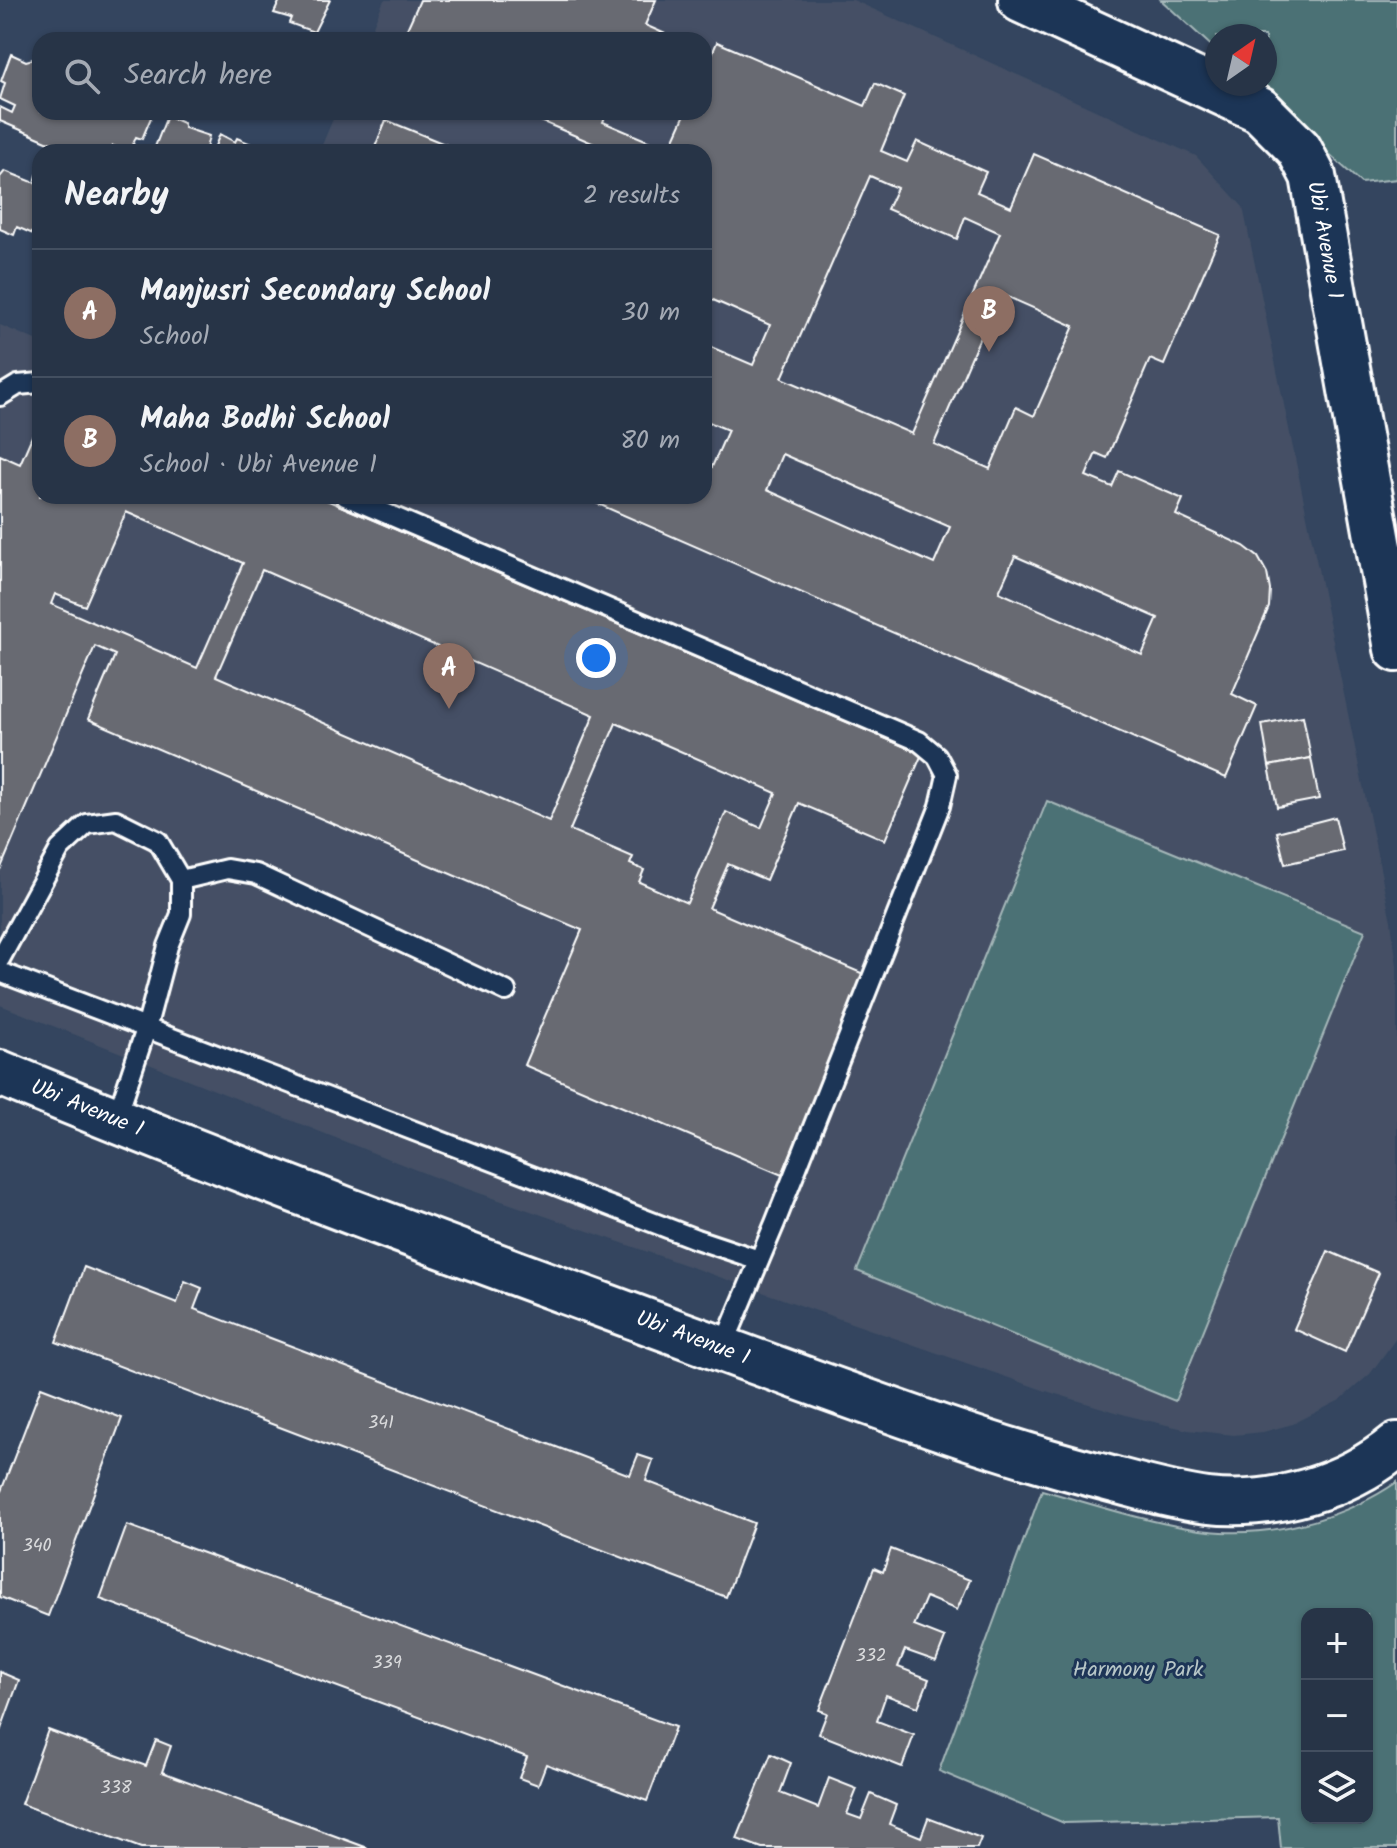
<!DOCTYPE html>
<meta charset="utf-8">
<style>
body{margin:0;font-family:Kalam,sans-serif;background:#333f52;color:#f1f3f6}
.controls{position:absolute;right:24px;bottom:24px;display:grid;overflow:hidden;border-radius:16px;box-shadow:0 2px 6px #0004}
.controls button{width:72px;height:72px;display:grid;place-items:center;padding:0;border:0;border-bottom:2px solid #434f60;background:#273447;color:#f1f3f6;font:40px sans-serif}
.compass{position:absolute;left:1205px;top:24px;width:72px;height:72px;border-radius:50%;background:#273447;box-shadow:0 2px 6px #0004;rotate:34deg}
.you{position:absolute;left:596px;top:658px;width:28px;height:28px;margin:-20px;border:6px solid #fff;border-radius:50%;background:#1a73e8;box-shadow:0 0 0 12px #1a73e833}
.badge{display:grid;place-items:center;width:52px;height:52px;border-radius:50%;background:#ea580c;color:#fff;font-size:26px;font-weight:700}
.pin{position:absolute;translate:-50% -66px;filter:drop-shadow(0 2px 4px #0008)}
.pin::after{content:'';position:absolute;top:42px;width:28px;height:24px;background:inherit;clip-path:polygon(0 0,100% 0,50% 100%)}
.list{margin:0;padding:0;list-style:none}
h2{display:flex;justify-content:space-between;align-items:center;height:104px;margin:0;padding:0 32px;font-size:34px}
h2 small{font-size:26px;font-weight:400;color:#a4aab4}
.list li{display:grid;grid-template-columns:52px 1fr auto;gap:24px;align-items:center;box-sizing:border-box;height:128px;padding:0 32px;border-top:2px solid #434f60}
.list b{display:block;font-size:30px;white-space:nowrap}
.list p{margin:0;font-size:26px;white-space:nowrap;color:#a4aab4}
.list em{font-size:26px;font-style:normal;color:#a4aab4}
.icon{flex:none;width:44px;height:44px;fill:none;stroke:currentColor;stroke-width:2;stroke-linecap:round;stroke-linejoin:round}
.map{position:relative;flex:none;width:1397px;height:1848px;overflow:hidden}
.search{position:absolute;background:#273447;box-shadow:0 2px 6px #0004;left:32px;top:32px;width:680px;height:88px;display:flex;align-items:center;gap:20px;box-sizing:border-box;padding:0 28px;border-radius:24px;color:#a4aab4;font-size:30px}
.panel{position:absolute;background:#273447;box-shadow:0 2px 6px #0004;left:32px;top:144px;width:680px;height:360px;border-radius:24px}
.map>svg:first-child{display:block}
.built{fill:#445065}
.green{fill:#4c7174;stroke:#a6b8ba;stroke-width:2;fill-rule:evenodd}
.building{fill:#686a72;stroke:#fff;stroke-width:2;fill-rule:evenodd}
.lines{fill:none;stroke-linecap:round;stroke-linejoin:round}
.lane-casing{stroke:#fff;stroke-width:24}
.secondary-casing{stroke:#fff;stroke-width:50}
.lane{stroke:#1d3557;stroke-width:18}
.secondary{stroke:#1d3557;stroke-width:44}
.labels{text-anchor:middle;dominant-baseline:central;stroke-width:6;stroke-linejoin:round;paint-order:stroke}
.number-label{font-size:18px;fill:#d9dadc}
.street-label{font-size:22px;fill:#fff;stroke:#1d3557}
.park-label{font-size:22px;fill:#b7c6c7;stroke:#1d3557}
</style>
<div class="map">
<svg width="1397" height="1848" viewBox="0 0 1397 1848">
<rect width="100%" height="100%" fill="#34455f"/>
<filter id="ink" filterUnits="userSpaceOnUse"><feTurbulence type="fractalNoise" baseFrequency=".0125" numOctaves="2"/><feDisplacementMap in="SourceGraphic" scale="16" xChannelSelector="R" yChannelSelector="G"/><feConvolveMatrix kernelMatrix="1 2 1 2 8 2 1 2 1" color-interpolation-filters="sRGB"/></filter>
<g filter="url(#ink)">
<polygon class="built" points="384,0 853,0 1196,156 1243,207 1391,921 1397,966 1397,1337 1370,1374 1340,1400 1293,1424 1263,1432 1234,1435 1188,1430 1129,1416 1046,1391 439,1179 0,1005 0,325 40,342 40,496 704,496 704,152 319,152 336,112 704,112 704,40 367,40"/>
<g class="green">
<polygon points="1161,0 1397,0 1397,179 1361,183 1253,84 1265,84 1265,36 1217,36 1217,51"/>
<polygon points="1047,801 1365,931 1175,1401 857,1271"/>
<path d="M 1397,1482 L 1397,1848 L 1281,1848 L 1278,1817 L 1064,1823 L 939,1771 L 1042,1490 C 1096,1505 1167,1529 1222,1532 C 1282,1535 1348,1516 1397,1482 ZM 1367,1614 L 1367,1818 L 1307,1818 L 1307,1614 Z"/>
</g>
<g class="building">
<polygon points="280,0 330,0 314,32 289,23 291,18 274,13"/>
<polygon points="420,0 656,0 645,25 679,40 402,40"/>
<path d="M 717,42 L 865,106 L 875,83 L 904,96 L 881,151 L 907,162 L 917,141 L 986,172 L 977,192 L 1011,207 L 1034,154 L 1220,235 L 1164,365 L 1150,359 L 1107,458 L 1096,453 L 1086,476 L 1112,487 L 1119,471 L 1183,499 L 1176,515 L 1244,546 L 1258,557 L 1267,573 L 1270,590 L 1269,607 L 1232,694 L 1257,706 L 1226,778 L 580,496 L 704,496 L 704,464 L 712,467 L 728,430 L 704,420 L 704,344 L 753,365 L 770,325 L 704,296 L 704,152 L 613,152 L 520,112 L 607,112 L 603,122 L 669,150 L 686,112 L 704,112 L 704,51 L 712,54 ZM 870,176 L 897,188 L 887,209 L 957,239 L 965,217 L 1000,233 L 912,434 L 782,378 ZM 999,293 L 1074,326 L 1034,416 L 1016,407 L 990,469 L 934,444 ZM 782,454 L 950,527 L 934,564 L 767,490 ZM 1015,556 L 1158,618 L 1142,655 L 999,592 Z"/>
<polygon points="11,54 26,61 33,59 40,62 40,112 149,112 153,113 142,139 136,137 130,152 113,146 110,151 113,152 60,152 63,148 0,121 0,107 12,113 15,106 0,99 5,83 1,81"/>
<polygon points="167,116 183,123 185,128 209,136 206,149 213,151 220,134 235,142 237,138 261,148 259,152 153,152"/>
<polygon points="386,120 464,152 373,152"/>
<polygon points="5,171 35,183 37,175 40,177 40,237 17,227 14,235 0,229 0,177"/>
<path d="M 40,418 L 40,496 L 317,496 L 922,754 L 885,840 L 799,803 L 766,880 L 728,864 L 709,908 L 866,975 L 782,1175 L 524,1065 L 582,930 L 88,719 L 115,655 L 95,646 L 0,870 L 0,455 L 20,464 ZM 126,512 L 243,563 L 197,668 L 51,604 L 55,594 L 85,606 ZM 262,570 L 594,715 L 549,821 L 216,676 ZM 616,723 L 776,793 L 761,828 L 726,812 L 687,903 L 639,882 L 644,870 L 630,864 L 633,857 L 570,830 Z"/>
<polygon points="1303,716 1311,758 1269,766 1262,724"/>
<polygon points="1311,758 1319,799 1277,807 1269,766"/>
<polygon points="1335,817 1343,851 1285,864 1277,832"/>
<polygon points="1328,1251 1379,1273 1345,1352 1294,1329"/>
<polygon points="84,1267 177,1303 185,1281 202,1288 194,1309 630,1475 638,1455 653,1460 646,1481 754,1523 726,1597 56,1342"/>
<polygon points="41,1387 122,1418 48,1616 0,1597 0,1494"/>
<polygon points="127,1525 675,1727 647,1801 546,1764 538,1785 519,1778 527,1757 100,1599"/>
<polygon points="891,1549 970,1580 957,1610 926,1597 914,1626 945,1638 936,1661 905,1650 898,1667 929,1679 918,1707 886,1695 877,1721 914,1735 902,1767 819,1734 827,1713 819,1710 874,1568 883,1572"/>
<polygon points="0,1672 19,1680 0,1732"/>
<polygon points="48,1730 146,1766 156,1740 171,1746 162,1772 368,1848 141,1848 21,1804"/>
<polygon points="771,1754 791,1763 780,1793 818,1808 829,1778 857,1789 847,1814 861,1819 871,1794 896,1805 889,1824 921,1837 928,1818 981,1838 977,1848 762,1848 737,1839"/>
</g>
<g class="lines">
<g class="lane-casing">
<g id="lane">
<polyline points="0,396 18,385 40,383"/>
<polyline points="345,496 919,741 937,756 947,775 940,806 775,1223 722,1349"/>
<polyline points="181,880 227,869 256,874 506,991"/>
<polyline points="0,959 60,849 87,824 116,820 158,841 181,880 181,914 168,946 146,1029 116,1119"/>
<polyline points="0,972 696,1239 759,1260"/>
</g>
</g>
<g class="secondary-casing">
<g id="secondary">
<path id="s1" d="M 1021,0 L 1260,110 L 1299,149 L 1313,176 L 1397,649"/>
<path id="s2" d="M 0,1073 C 246,1175 496,1266 746,1358 C 860,1399 975,1443 1092,1474 C 1131,1484 1169,1496 1208,1501 C 1274,1508 1346,1487 1397,1445"/>
</g>
</g>
<use href="#lane" class="lane"/>
<use href="#secondary" class="secondary"/>
</g>
</g>
<g class="labels">
<g class="number-label">
<text x="381" y="1423">341</text>
<text x="37" y="1546">340</text>
<text x="871" y="1656">332</text>
<text x="387" y="1663">339</text>
<text x="116" y="1788">338</text>
</g>
<g class="street-label">
<text stroke="none"><textPath href="#s1" startOffset="414">Ubi Avenue 1</textPath></text>
<text stroke="none"><textPath href="#s2" startOffset="94">Ubi Avenue 1</textPath></text>
<text stroke="none"><textPath href="#s2" startOffset="742">Ubi Avenue 1</textPath></text>
</g>
<g class="park-label">
<text x="1138" y="1670">Harmony Park</text>
</g>
</g>
</svg>
<div class="controls">
<button>+</button>
<button>−</button>
<button><svg class="icon" aria-label="layers" viewBox="0 0 24 24"><path d="M12 4l9 5-9 5-9-5zM3 14l9 5 9-5"/></svg></button>
</div>
<svg class="compass" viewBox="-18 -18 36 36"><path d="M0-13l5 13h-10z" fill="#e53935"/><path d="M0 13l5-13h-10z" fill="#a4aab4"/></svg>
<div class="you"></div>
<div class="pin badge" style="left:449px;top:709px;background:#8d6e63">A</div>
<div class="pin badge" style="left:989px;top:352px;background:#8d6e63">B</div>
<div class="search"><svg class="icon" aria-label="search" viewBox="0 0 24 24"><circle cx="10" cy="10" r="6"/><path d="M15 15l6 6"/></svg>Search here</div>
<section class="panel">
<h2>Nearby<small>2 results</small></h2>
<ul class="list">
<li><span class="badge" style="background:#8d6e63">A</span><div><b>Manjusri Secondary School</b><p>School</p></div><em>30 m</em></li>
<li><span class="badge" style="background:#8d6e63">B</span><div><b>Maha Bodhi School</b><p>School · Ubi Avenue 1</p></div><em>80 m</em></li>
</ul>
</section>
</div>
